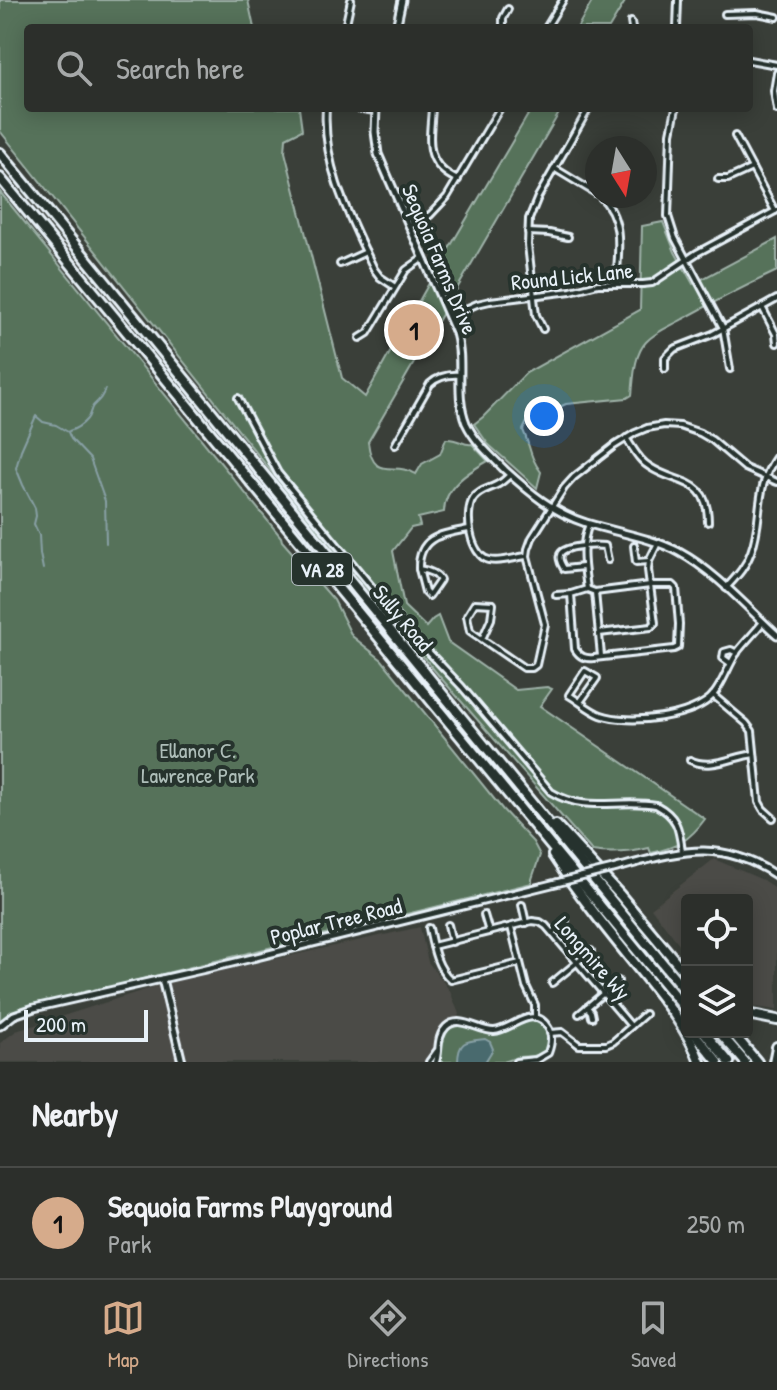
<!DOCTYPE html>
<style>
body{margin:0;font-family:"Patrick Hand",sans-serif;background:#343733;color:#f1f3f6}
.controls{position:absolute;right:24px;bottom:24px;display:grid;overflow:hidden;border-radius:8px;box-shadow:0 4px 20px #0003}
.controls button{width:72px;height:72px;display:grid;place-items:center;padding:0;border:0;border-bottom:2px solid #484a47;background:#2c2f2b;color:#f1f3f6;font:40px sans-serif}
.compass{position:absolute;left:585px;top:136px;width:72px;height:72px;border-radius:50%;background:#2c2f2b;box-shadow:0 4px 20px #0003;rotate:169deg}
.scale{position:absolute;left:24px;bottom:20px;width:124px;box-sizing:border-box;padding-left:8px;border:4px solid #e8f1f8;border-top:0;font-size:22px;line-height:28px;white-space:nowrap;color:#e8f1f8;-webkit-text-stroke:6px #26332d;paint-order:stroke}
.you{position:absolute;left:544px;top:416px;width:28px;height:28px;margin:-20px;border:6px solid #fff;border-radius:50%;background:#1a73e8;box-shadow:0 0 0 12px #1a73e833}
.badge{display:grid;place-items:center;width:52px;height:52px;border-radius:50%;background:#d6ab8b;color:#111;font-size:26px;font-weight:700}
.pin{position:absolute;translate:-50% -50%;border:4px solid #fff;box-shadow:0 2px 8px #0006}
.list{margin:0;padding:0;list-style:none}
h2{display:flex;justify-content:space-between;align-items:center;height:104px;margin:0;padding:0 32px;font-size:34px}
h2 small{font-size:26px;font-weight:400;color:#a6a9a9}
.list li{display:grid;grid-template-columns:52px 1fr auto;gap:24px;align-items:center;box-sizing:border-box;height:112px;padding:0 32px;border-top:2px solid #484a47}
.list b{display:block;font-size:30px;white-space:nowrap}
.list p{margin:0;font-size:26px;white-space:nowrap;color:#a6a9a9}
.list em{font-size:26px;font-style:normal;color:#a6a9a9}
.icon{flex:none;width:44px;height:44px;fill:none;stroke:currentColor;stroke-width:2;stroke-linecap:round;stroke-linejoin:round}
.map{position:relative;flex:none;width:777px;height:1062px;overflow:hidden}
.search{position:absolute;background:#2c2f2b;box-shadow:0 4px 20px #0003;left:24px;right:24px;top:24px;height:88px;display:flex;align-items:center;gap:20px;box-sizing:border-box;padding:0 28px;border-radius:8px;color:#a6a9a9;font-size:30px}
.sheet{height:216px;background:#2c2f2b}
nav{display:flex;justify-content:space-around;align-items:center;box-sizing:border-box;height:112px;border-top:2px solid #484a47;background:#2c2f2b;font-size:22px;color:#a6a9a9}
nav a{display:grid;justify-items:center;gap:4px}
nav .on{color:#d6ab8b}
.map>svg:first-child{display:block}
.built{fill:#4b4b46}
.green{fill:#56725a;stroke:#9fb2a9;stroke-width:2}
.water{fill:#486a6e;stroke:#88a0a5;stroke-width:2}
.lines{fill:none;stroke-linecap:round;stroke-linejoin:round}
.stream{stroke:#88a0a5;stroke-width:2}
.street-casing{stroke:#e8f1f8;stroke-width:10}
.secondary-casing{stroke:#e8f1f8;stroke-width:11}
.highway-casing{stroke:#e8f1f8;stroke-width:14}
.street{stroke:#26332d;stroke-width:4}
.secondary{stroke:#26332d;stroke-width:5}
.highway{stroke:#26332d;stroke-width:8}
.secondary-bridge-casing{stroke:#e8f1f8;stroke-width:11;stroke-linecap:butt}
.secondary-bridge{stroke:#26332d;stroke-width:5}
.labels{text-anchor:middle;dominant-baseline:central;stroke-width:8;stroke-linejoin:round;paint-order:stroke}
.shield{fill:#26332d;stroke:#aeb8bb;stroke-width:2}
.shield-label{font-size:20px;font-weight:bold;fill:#e8f1f8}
.street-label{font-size:22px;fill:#e8f1f8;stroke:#26332d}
.park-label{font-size:22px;fill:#aebeb9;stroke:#26332d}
</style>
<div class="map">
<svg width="777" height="1062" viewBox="0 0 777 1062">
<rect width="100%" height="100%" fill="#3a3f39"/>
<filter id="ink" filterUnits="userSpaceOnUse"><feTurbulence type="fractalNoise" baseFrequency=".0125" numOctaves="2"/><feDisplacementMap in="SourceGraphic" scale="16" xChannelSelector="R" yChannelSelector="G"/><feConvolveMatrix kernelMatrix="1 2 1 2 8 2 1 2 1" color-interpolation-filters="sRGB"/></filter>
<g filter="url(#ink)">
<g class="built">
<polygon points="714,859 763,880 777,890 777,1010 747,1006 747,900 687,900 687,954 651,908"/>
<polygon points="420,927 428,962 450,991 459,1014 457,1022 442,1032 434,1062 0,1062 0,1043 16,1031 163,984"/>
</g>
<g class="green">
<path d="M 0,0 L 248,0 L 254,28 L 28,28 L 28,108 L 299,108 L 302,130 L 286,138 L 285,152 L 342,378 L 365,397 L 437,269 L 532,108 L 562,108 L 368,442 C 373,483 394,460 416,474 L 422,464 L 440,454 L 446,439 C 457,438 465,446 472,444 L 488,461 C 468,472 444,487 444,512 L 418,518 L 420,526 L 411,528 L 393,551 L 404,606 L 426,627 L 433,619 L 438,616 L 448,642 L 516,690 L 547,687 L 552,689 L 540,706 L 705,819 C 689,841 677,847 651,853 L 649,848 C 629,853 612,854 592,851 L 440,677 L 305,514 L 0,131 Z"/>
<polygon points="593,0 626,0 609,28 577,28"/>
<polygon points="0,192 281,537 282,541 334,600 352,636 382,660 503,810 533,842 540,855 532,879 532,883 37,1005 0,1024"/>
<path d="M 663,222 L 675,252 L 693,284 L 777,239 L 777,271 C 745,286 714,302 683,319 C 671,326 656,331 646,342 C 634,355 634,377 632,395 L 627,398 L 566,404 C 550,411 554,416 545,427 L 528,420 L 523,430 C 531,448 529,456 541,472 L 537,488 L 488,444 L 474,424 L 483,417 L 526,373 L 640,310 L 642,226 Z"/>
<path d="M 525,1020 C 548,1019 561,1047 537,1055 C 531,1057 525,1056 519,1057 C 512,1058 507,1062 501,1062 C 480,1062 458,1062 437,1062 C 443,1045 443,1016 471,1027 C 480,1030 485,1034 496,1033 C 507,1032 515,1025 525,1020 Z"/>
</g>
<path class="water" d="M 485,1039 L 490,1042 L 493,1049 L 485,1062 L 458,1062 C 458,1040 467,1041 485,1039 Z"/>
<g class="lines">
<g class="stream">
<path d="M 69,431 C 76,429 82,425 87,419 C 90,416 90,410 93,406 C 99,400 102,398 105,389"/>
<polyline points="43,569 40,554 39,535 34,524 36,516 35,508 23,485 16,468 21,450 36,416 43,422 56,425 68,432 71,439 90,459 105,501 106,543"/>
</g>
<g class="street-casing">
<g id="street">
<polyline points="725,14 757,13 777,17"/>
<polyline points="631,22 632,28"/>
<polyline points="345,28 351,0"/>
<polyline points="503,28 503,18 508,9"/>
<polyline points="546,28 563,0"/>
<polyline points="677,28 678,0"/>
<polyline points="749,60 777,65"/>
<polyline points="777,73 774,91 777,110"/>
<path d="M 326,108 C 322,166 350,218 374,269 L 380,277 L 395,287"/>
<polyline points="356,108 375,111"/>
<path d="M 432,108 C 430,140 423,164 458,180"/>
<polyline points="676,108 671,133 668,216 675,238 723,328 730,369"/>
<polyline points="735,136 775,211"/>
<polyline points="620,145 620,148"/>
<polyline points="554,168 597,194"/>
<polyline points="718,179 728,179 752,168"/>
<path d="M 600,196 C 625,219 618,253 616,283"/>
<polyline points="410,226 430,215 447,197 500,108"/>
<polyline points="528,232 549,233 568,237"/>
<polyline points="340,264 366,252"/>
<polyline points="762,307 776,334 777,343"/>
<polyline points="449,316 477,304 490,301 571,291 598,284 643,284 652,283 697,253 777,210"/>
<polyline points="543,329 536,315 528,245 529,219 538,197 589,108"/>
<polyline points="360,338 368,333 406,270 423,258"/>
<polyline points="665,369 665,358 674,349 713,334 777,299"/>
<path d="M 238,398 L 278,473 L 405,627 L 462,687 L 551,792 C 587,814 618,798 656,805 C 678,817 679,829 682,851"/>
<path d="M 626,438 C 633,448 639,461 650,467 C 679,486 708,476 708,522"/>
<path d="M 395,445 L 430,384 C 439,376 448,374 460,375"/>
<path d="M 510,475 C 507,477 504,481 500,483 C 491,489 480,489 473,499 C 464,513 470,556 489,560 C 500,563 515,557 527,556"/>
<path d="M 589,524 C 580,546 584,566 587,589 L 595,592 L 601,656"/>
<polyline points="634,546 636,562 649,561"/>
<path d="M 583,567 L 564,569 C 562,565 558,560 560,555 C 562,545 596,545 605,546 L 608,560"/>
<path d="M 419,569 C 426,570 436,573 440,580 L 429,596 L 425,592 Z"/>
<path d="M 419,569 C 418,535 444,534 469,529"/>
<path d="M 726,588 C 736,577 746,567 751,552 C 764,518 753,489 777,456"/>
<path d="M 587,589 L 571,594 L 575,649 C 580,657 585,659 594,658 L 674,649 L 678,647 L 679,624 L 676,588 L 673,585 L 650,585 L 595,592"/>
<polyline points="556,595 571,594"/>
<polyline points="599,633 651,627 655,623 648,570 649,561 658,543"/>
<polyline points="482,639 491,619 493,604 475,603 467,616 470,631 524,668 532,668 536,665 545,624 527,556 528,549 532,538 564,488 574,477 614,446 635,433 647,428 664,425 680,426 700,433 712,440 745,468 777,482"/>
<polyline points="730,663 723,658 724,652 731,650 737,653"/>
<polyline points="713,695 746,723 752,731 759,802 763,809 773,818"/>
<path d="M 580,702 L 597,678 L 585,671 L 569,695 C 579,701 590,711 601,715 C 628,725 695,718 714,694 C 723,683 729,664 738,651 C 746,641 755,632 763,622"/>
<path d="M 690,760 C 711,770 732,757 754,754"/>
<polyline points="522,905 526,923"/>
<polyline points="484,915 489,932"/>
<polyline points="448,925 452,942"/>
<polyline points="511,927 526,986 535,1005 535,1018"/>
<path d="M 429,928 C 433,947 436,967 451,980 L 520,963"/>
<polyline points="553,932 566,920"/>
<polyline points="433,946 532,921 540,922 546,926 631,1026"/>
<polyline points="552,983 591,951"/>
<polyline points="587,1007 591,1012 592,1017"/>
<polyline points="579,1014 618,981"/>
<polyline points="550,1033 562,1032 579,1045 606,1045 613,1042 645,1014"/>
<polyline points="429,1062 437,1051"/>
<path d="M 436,1062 C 440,1050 436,1037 446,1027 C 460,1014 478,1031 494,1031 C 512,1030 534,1002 549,1029 C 553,1037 551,1045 548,1053 L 536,1060 L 516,1062"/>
</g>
</g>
<g class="secondary-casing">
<g id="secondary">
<polyline points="396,28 402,0"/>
<path d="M 376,108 L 375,132 L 378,154 L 456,333 C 465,363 454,393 466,423 C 475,442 490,455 505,470 C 529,492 554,513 586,523 C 618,533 650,537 679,552 C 716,572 746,607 777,635"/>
<path d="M 613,869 C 678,852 717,836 777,876"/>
<polyline points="162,979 182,1062"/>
<polyline points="0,1026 14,1015 34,1008 232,963 556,883"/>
</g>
</g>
<g class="highway-casing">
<g id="highway">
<polyline points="0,153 687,993"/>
<polyline points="0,178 687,1011"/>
<polyline points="556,825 620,895 687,975"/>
<path d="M 553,855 C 579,895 609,932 639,969 C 662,998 687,1027 700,1062"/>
<polyline points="747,1014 777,1020"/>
<polyline points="693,1032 718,1062"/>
<polyline points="704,1032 729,1062"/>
<polyline points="719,1032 745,1062"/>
<polyline points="732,1032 757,1062"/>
<polyline points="774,1062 777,1047"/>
</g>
</g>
<use href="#street" class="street"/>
<use href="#secondary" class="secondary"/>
<use href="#highway" class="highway"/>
<g class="secondary-bridge-casing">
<polyline id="secondary-bridge" points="556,883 613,869"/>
</g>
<use href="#secondary-bridge" class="secondary-bridge"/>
</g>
</g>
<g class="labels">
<rect class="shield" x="292" y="553" width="60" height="32" rx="6"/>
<g class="shield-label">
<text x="322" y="569">VA 28</text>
</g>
<g class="street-label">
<text transform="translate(440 259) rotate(67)">Sequoia Farms Drive</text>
<text transform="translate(572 276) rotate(-6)">Round Lick Lane</text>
<text transform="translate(403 618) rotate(50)">Sully Road</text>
<text transform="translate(336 921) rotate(-14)">Poplar Tree Road</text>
<text transform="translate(593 958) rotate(49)">Longmire Wy</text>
</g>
<g class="park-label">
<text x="198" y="750">Ellanor C.<tspan x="198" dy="25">Lawrence Park</tspan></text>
</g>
</g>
</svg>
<div class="controls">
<button><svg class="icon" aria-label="locate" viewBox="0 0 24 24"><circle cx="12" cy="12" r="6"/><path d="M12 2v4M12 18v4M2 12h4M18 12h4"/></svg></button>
<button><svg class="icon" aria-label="layers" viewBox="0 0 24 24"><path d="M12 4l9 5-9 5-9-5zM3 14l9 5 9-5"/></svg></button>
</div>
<svg class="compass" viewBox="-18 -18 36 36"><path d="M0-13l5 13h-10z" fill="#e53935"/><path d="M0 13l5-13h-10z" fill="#a6a9a9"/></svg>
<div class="scale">200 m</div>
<div class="you"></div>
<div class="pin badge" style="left:414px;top:330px">1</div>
<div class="search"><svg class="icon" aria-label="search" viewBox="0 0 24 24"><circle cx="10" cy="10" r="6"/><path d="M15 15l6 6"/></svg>Search here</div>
</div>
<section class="sheet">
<h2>Nearby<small></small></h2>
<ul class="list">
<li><span class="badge">1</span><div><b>Sequoia Farms Playground</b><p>Park</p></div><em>250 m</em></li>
</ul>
</section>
<nav>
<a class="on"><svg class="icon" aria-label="map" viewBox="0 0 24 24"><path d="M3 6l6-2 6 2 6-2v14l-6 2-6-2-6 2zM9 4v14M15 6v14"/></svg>Map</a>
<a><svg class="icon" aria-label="directions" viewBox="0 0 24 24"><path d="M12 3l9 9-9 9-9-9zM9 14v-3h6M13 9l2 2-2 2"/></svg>Directions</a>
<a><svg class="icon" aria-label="saved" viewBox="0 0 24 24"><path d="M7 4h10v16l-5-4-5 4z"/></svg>Saved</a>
</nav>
